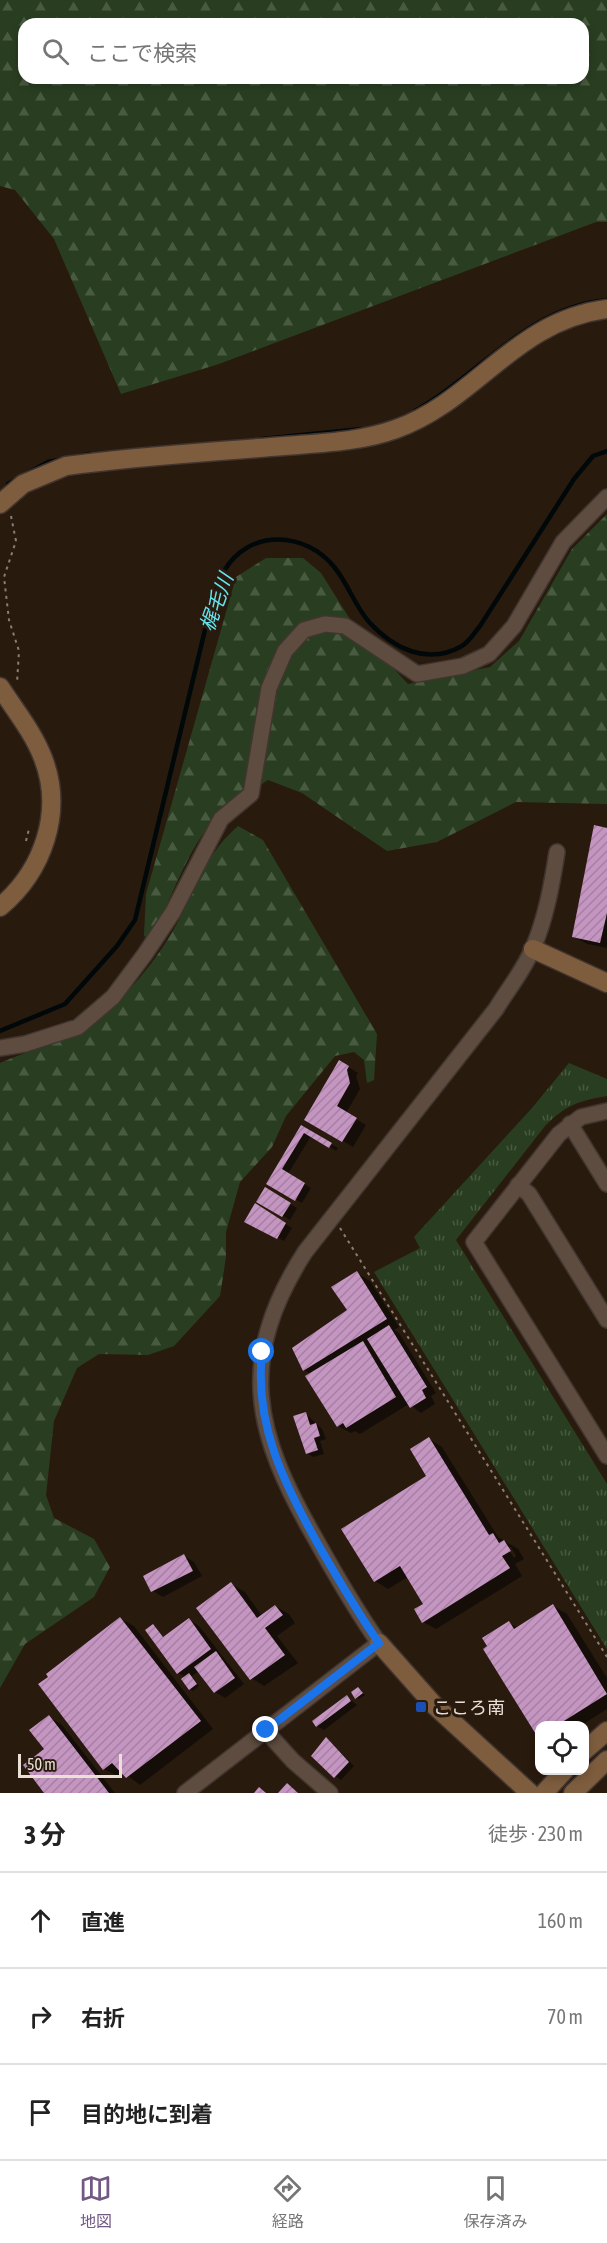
<!DOCTYPE html>
<html lang="ja">
<meta charset="utf-8">
<style>
body{margin:0;font-family:"Asap Condensed","Noto Sans JP",sans-serif;background:#f2f2f2;color:#222}
.controls{position:absolute;right:18px;bottom:18px;display:grid;overflow:hidden;border-radius:12px;box-shadow:0 3px 9px #0003}
.controls button{width:54px;height:54px;display:grid;place-items:center;padding:0;border:0;border-bottom:2px solid #e0e0e0;background:#fff;color:#222;font:30px sans-serif}
.scale{position:absolute;left:18px;bottom:15px;width:104px;box-sizing:border-box;padding-left:6px;border:3px solid #eae0d8;border-top:0;font-size:16px;line-height:21px;white-space:nowrap;color:#eae0d8;-webkit-text-stroke:4px #291a0e;paint-order:stroke}
.stop{position:absolute;width:18px;height:18px;margin:-14px;border:4px solid #1a73e8;border-radius:50%;background:#fff}
.stop.end{background:#1a73e8;border-color:#fff;box-shadow:0 2px 6px #0008}
.list{margin:0;padding:0;list-style:none}
h2{display:flex;justify-content:space-between;align-items:center;height:78px;margin:0;padding:0 24px;font-size:26px}
h2 small{font-size:20px;font-weight:400;color:#767676}
.list li{display:grid;grid-template-columns:39px 1fr auto;gap:18px;align-items:center;box-sizing:border-box;height:96px;padding:0 24px;border-top:2px solid #e0e0e0}
.list b{display:block;font-size:22px;white-space:nowrap}
.list em{font-size:20px;font-style:normal;color:#767676}
.icon{flex:none;width:33px;height:33px;fill:none;stroke:currentColor;stroke-width:2;stroke-linecap:round;stroke-linejoin:round}
.map{position:relative;flex:none;width:607px;height:1793px;overflow:hidden}
.search{position:absolute;background:#fff;box-shadow:0 3px 9px #0003;left:18px;right:18px;top:18px;height:66px;display:flex;align-items:center;gap:15px;box-sizing:border-box;padding:0 21px;border-radius:18px;color:#767676;font-size:22px}
.sheet{height:366px;background:#fff}
nav{display:flex;justify-content:space-around;align-items:center;box-sizing:border-box;height:84px;border-top:2px solid #e0e0e0;background:#fff;font-size:16px;color:#767676}
nav a{display:grid;justify-items:center;gap:3px}
nav .on{color:#735883}
.map>svg:first-child{display:block}
.grass{fill:url(#grass-tufts)}
.forest{fill:url(#forest-firs);fill-rule:evenodd}
.shadow{fill:#0007;fill-rule:evenodd}
.lines{fill:none;stroke-linecap:round;stroke-linejoin:round}
.stream{stroke:#00080a;stroke-width:4.5}
.building{fill:url(#building-hatch)}
.street-casing{stroke:#413530;stroke-width:18}
.secondary-casing{stroke:#413530;stroke-width:21}
.path{stroke:#8a7e74;stroke-width:2;stroke-dasharray:3 4.5;stroke-linecap:butt}
.street{stroke:#5d4c3f;stroke-width:15}
.secondary{stroke:#7e5d3e;stroke-width:18}
.route{stroke:#1a73e8;stroke-width:8}
.transit-dot{fill:#1a4fb4;stroke:#291a0e;stroke-width:2}
.labels{text-anchor:middle;dominant-baseline:central;stroke-width:6;stroke-linejoin:round;paint-order:stroke}
.poi-label{font-size:18px;fill:#eae0d8;stroke:#291a0e;text-anchor:start}
.water-label{font-size:20px;font-style:italic;fill:#65e5ef;stroke:#291a0e}
</style>
<div class="map">
<svg width="607" height="1793" viewBox="0 0 607 1793">
<defs>
<pattern id="grass-tufts" width="24" height="20" patternUnits="userSpaceOnUse" patternTransform="scale(1.5)"><rect width="24" height="20" fill="#293e21"/><path d="M3 7l-1-3M5 7V3M7 7l1-3M15 17l-1-3M17 17v-4M19 17l1-3" fill="none" stroke="#485a40"/></pattern>
<pattern id="forest-firs" width="22" height="20" patternUnits="userSpaceOnUse" patternTransform="scale(1.5)"><rect width="22" height="20" fill="#293e21"/><path d="M5 1l3.5 6h-7zM16 11l3.5 6h-7z" fill="#485a40"/></pattern>
<pattern id="building-hatch" width="6" height="6" patternUnits="userSpaceOnUse" patternTransform="scale(1.5)"><rect width="6" height="6" fill="#c595c2"/><path d="M-1 1l2-2M0 6l6-6M5 7l2-2" fill="none" stroke="#a580a2"/></pattern>
</defs>
<rect width="100%" height="100%" fill="#291a0e"/>
<path class="grass" d="M 569,1063 L 607,1079 L 607,1096 C 578,1101 566,1105 545,1126 L 456,1240 L 607,1484 L 607,1649 L 374,1272 L 420,1248 L 414,1237 L 532,1108 Z"/>
<g class="forest">
<path d="M 0,0 L 607,0 L 607,222 L 596,222 L 219,364 L 121,394 L 54,239 L 15,190 L 0,186 ZM 24,24 L 583,24 L 583,78 L 24,78 Z"/>
<path d="M 607,514 L 607,804 L 516,802 L 437,842 L 387,851 L 302,793 L 268,780 C 249,792 229,805 213,822 C 187,848 169,906 150,940 L 144,936 L 146,894 L 236,577 L 266,558 L 303,558 L 321,573 L 355,627 L 408,684 L 490,667 L 519,641 L 572,549 Z"/>
<path d="M 238,826 L 263,840 L 377,1034 L 374,1080 L 367,1083 L 364,1060 L 354,1052 L 335,1056 L 286,1116 L 272,1147 L 240,1182 L 226,1232 L 226,1257 L 220,1296 L 174,1346 L 148,1355 L 99,1354 L 77,1368 L 54,1421 L 46,1495 L 54,1518 L 94,1539 L 110,1567 L 94,1597 L 25,1644 L 0,1688 L 0,1063 C 23,1052 51,1047 73,1034 C 118,1009 156,964 180,918 C 200,881 205,855 238,826 Z"/>
</g>
<g class="shadow">
<polygon points="607,829 607,948 587,944 573,936"/>
<polygon points="340,1062 358,1073 356,1076 360,1089 346,1113 366,1125 353,1147 306,1119"/>
<polygon points="302,1127 338,1148 336,1151 311,1136 288,1174 311,1188 302,1203 268,1183"/>
<polygon points="265,1189 297,1208 290,1220 258,1201"/>
<polygon points="262,1209 292,1228 284,1241 246,1221"/>
<polygon points="357,1273 370,1281 399,1327 394,1330 399,1333 436,1393 431,1396 435,1404 421,1413 409,1404 360,1434 355,1431 351,1433 338,1426 311,1374 304,1370 349,1311"/>
<polygon points="306,1414 322,1429 326,1439 320,1441 324,1454 313,1457 307,1453"/>
<path d="M 429,1439 L 442,1447 L 498,1537 L 518,1549 L 524,1559 L 515,1564 L 522,1576 L 436,1629 L 423,1622 L 425,1604 L 408,1577 L 388,1589 L 375,1581 L 428,1476 ZM 507,1547 L 511,1547 L 516,1556 L 514,1558 Z"/>
<polygon points="184,1556 194,1562 202,1576 163,1597 153,1591 145,1576"/>
<polygon points="231,1584 245,1592 262,1616 275,1606 289,1614 295,1623 277,1636 298,1663 264,1686 251,1678"/>
<polygon points="553,1606 567,1614 607,1678 607,1709 580,1726 540,1726 540,1736 485,1650 509,1623 518,1628"/>
<polygon points="121,1619 134,1626 213,1729 140,1785 123,1772 117,1776 104,1769"/>
<polygon points="189,1620 199,1626 244,1684 225,1698 215,1692 199,1671 192,1676 199,1686 193,1691 190,1689 183,1680 186,1677 178,1673 153,1625 164,1638"/>
<polygon points="358,1688 365,1695 359,1699 356,1697"/>
<polygon points="347,1697 357,1705 324,1730 317,1726"/>
<polygon points="49,1717 62,1725 115,1793 46,1793"/>
<polygon points="326,1738 354,1766 341,1780 335,1776"/>
</g>
<g class="lines">
<g class="stream">
<path d="M 415,411 C 481,374 526,308 607,300"/>
<polyline points="262,439 362,429"/>
<polyline points="8,484 48,462 90,454"/>
<path d="M 0,1031 L 65,1004 L 117,946 L 135,920 L 211,605 C 215,594 219,581 224,571 C 249,528 306,531 335,568 C 348,584 355,606 369,622 C 393,648 427,666 462,646 C 469,642 475,632 480,626 L 574,479 L 593,456 L 607,451"/>
</g>
</g>
<g class="building">
<polygon points="594,825 607,828 607,913 600,943 572,937"/>
<polygon points="339,1060 349,1066 347,1070 350,1083 337,1106 357,1118 342,1142 304,1120"/>
<polygon points="301,1125 332,1143 329,1148 304,1133 282,1169 305,1183 295,1201 266,1184"/>
<polygon points="265,1187 291,1203 282,1217 256,1202"/>
<polygon points="255,1203 286,1223 277,1239 244,1222"/>
<polygon points="357,1271 387,1319 303,1371 292,1348 347,1310 331,1287"/>
<polygon points="389,1325 427,1387 422,1390 426,1398 410,1408 367,1339"/>
<polygon points="363,1341 396,1397 346,1428 343,1423 337,1427 305,1376"/>
<polygon points="306,1412 310,1425 316,1423 320,1436 314,1438 318,1450 306,1454 293,1416"/>
<polygon points="429,1437 489,1535 493,1533 499,1543 504,1540 511,1551 502,1556 510,1568 422,1623 414,1609 423,1604 400,1566 374,1582 341,1529 426,1476 410,1449"/>
<polygon points="184,1554 193,1571 151,1592 143,1576"/>
<polygon points="231,1582 257,1618 275,1605 283,1615 265,1628 285,1655 250,1680 196,1608"/>
<polygon points="553,1604 607,1694 556,1726 540,1726 537,1736 483,1649 487,1646 482,1638 509,1621 514,1629"/>
<polygon points="120,1617 201,1721 126,1778 112,1763 103,1770 38,1684 48,1677 46,1674"/>
<polygon points="189,1618 211,1649 177,1674 145,1630 153,1624 163,1637"/>
<polygon points="216,1651 235,1678 214,1693 194,1667"/>
<polygon points="189,1673 197,1684 189,1690 181,1679"/>
<polygon points="358,1687 363,1693 355,1699 351,1692"/>
<polygon points="347,1695 351,1701 316,1727 312,1721"/>
<polygon points="49,1715 109,1793 44,1793 23,1765 44,1749 29,1730"/>
<polygon points="326,1737 349,1762 334,1778 311,1756"/>
<polygon points="287,1783 298,1793 278,1793"/>
<polygon points="259,1787 266,1793 254,1793"/>
</g>
<g class="lines">
<g class="street-casing">
<g id="street">
<polyline points="0,1048 25,1044 78,1027 113,997 145,954 173,912 221,819 251,794 269,688 285,651 304,630 325,624 345,626 417,674 463,666 489,654 514,626 563,542 607,497"/>
<polyline points="607,1111 581,1117 559,1134 474,1242 607,1456"/>
<polyline points="570,1124 607,1184"/>
<polyline points="518,1185 529,1194 607,1320"/>
<polyline points="265,1730 293,1761 330,1793"/>
<path d="M 185,1793 L 379,1643 C 355,1609 335,1574 315,1538 C 254,1432 236,1360 305,1252 L 496,1009 C 508,989 524,970 533,948 C 546,918 552,884 557,852"/>
</g>
</g>
<g class="secondary-casing">
<g id="secondary">
<path d="M 0,504 L 23,484 L 66,466 C 138,456 211,452 284,446 C 321,443 360,442 396,429 C 477,400 514,321 607,309"/>
<path d="M 0,687 C 15,710 33,732 43,758 C 64,812 43,871 0,907"/>
<polyline points="533,949 607,983"/>
<polyline points="379,1643 434,1705 530,1793"/>
<polyline points="584,1751 607,1731"/>
<polyline points="544,1793 565,1770"/>
<polyline points="573,1793 607,1760"/>
</g>
</g>
<g class="path">
<polyline points="11,516 16,541 4,577 9,620 19,651 17,683"/>
<polyline points="26,841 29,829"/>
<polyline points="340,1228 607,1657"/>
</g>
<use href="#street" class="street"/>
<use href="#secondary" class="secondary"/>
</g>
<g class="lines">
<path class="route" d="M 262,1352 C 254,1424 284,1484 319,1546 C 338,1579 357,1612 379,1643 L 266,1730"/>
</g>
<rect class="transit-dot" x="415" y="1701" width="12" height="12" rx="3"/>
<g class="labels">
<g class="poi-label">
<text x="433" y="1707">こころ南</text>
</g>
<g class="water-label">
<text transform="translate(216 602) rotate(-70)">梶毛川</text>
</g>
</g>
</svg>
<div class="controls">
<button><svg class="icon" aria-label="locate" viewBox="0 0 24 24"><circle cx="12" cy="12" r="6"/><path d="M12 2v4M12 18v4M2 12h4M18 12h4"/></svg></button>
</div>
<div class="scale">50 m</div>
<div class="stop" style="left:262px;top:1352px"></div>
<div class="stop end" style="left:266px;top:1730px"></div>
<div class="search"><svg class="icon" aria-label="search" viewBox="0 0 24 24"><circle cx="10" cy="10" r="6"/><path d="M15 15l6 6"/></svg>ここで検索</div>
</div>
<section class="sheet">
<h2>3 分<small>徒歩 · 230 m</small></h2>
<ul class="list">
<li><svg class="icon" aria-label="ahead" viewBox="0 0 24 24"><path d="M12 20V5M6 11l6-6 6 6"/></svg><div><b>直進</b></div><em>160 m</em></li>
<li><svg class="icon" aria-label="right" viewBox="0 0 24 24"><path d="M7 20v-9h11M14 6l5 5-5 5"/></svg><div><b>右折</b></div><em>70 m</em></li>
<li><svg class="icon" aria-label="arrive" viewBox="0 0 24 24"><path d="M6 21V4h12l-3 4 3 4H6"/></svg><div><b>目的地に到着</b></div></li>
</ul>
</section>
<nav>
<a class="on"><svg class="icon" aria-label="map" viewBox="0 0 24 24"><path d="M3 6l6-2 6 2 6-2v14l-6 2-6-2-6 2zM9 4v14M15 6v14"/></svg>地図</a>
<a><svg class="icon" aria-label="directions" viewBox="0 0 24 24"><path d="M12 3l9 9-9 9-9-9zM9 14v-3h6M13 9l2 2-2 2"/></svg>経路</a>
<a><svg class="icon" aria-label="saved" viewBox="0 0 24 24"><path d="M7 4h10v16l-5-4-5 4z"/></svg>保存済み</a>
</nav>
